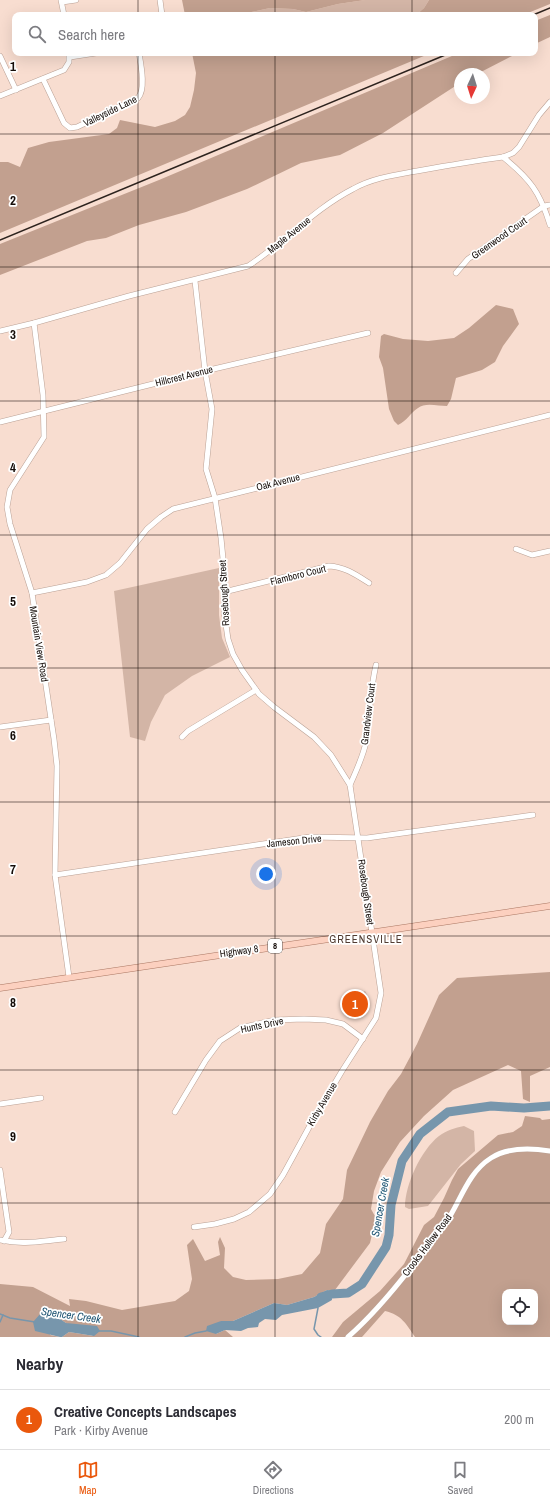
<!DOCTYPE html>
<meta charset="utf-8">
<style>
body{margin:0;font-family:"Archivo Narrow",sans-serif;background:#f7f7f7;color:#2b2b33}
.controls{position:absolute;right:12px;bottom:12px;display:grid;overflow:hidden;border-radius:8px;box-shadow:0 4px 16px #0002}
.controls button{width:36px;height:36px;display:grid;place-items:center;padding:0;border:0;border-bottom:1px solid #e1e1e2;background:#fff;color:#2b2b33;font:20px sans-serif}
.compass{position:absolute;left:454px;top:68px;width:36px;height:36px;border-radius:50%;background:#fff;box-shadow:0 4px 16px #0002;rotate:184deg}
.you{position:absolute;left:266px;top:874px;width:14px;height:14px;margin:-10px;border:3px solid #fff;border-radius:50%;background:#1a73e8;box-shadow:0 0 0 6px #1a73e833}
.badge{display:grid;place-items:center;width:26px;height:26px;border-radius:50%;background:#ea580c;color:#fff;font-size:13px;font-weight:700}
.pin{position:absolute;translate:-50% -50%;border:2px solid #fff;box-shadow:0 1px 4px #0006}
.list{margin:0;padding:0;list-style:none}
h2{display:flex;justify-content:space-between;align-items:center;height:52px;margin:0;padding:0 16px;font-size:17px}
h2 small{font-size:13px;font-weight:400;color:#7c7c81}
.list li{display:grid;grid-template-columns:26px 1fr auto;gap:12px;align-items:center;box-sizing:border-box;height:60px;padding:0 16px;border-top:1px solid #e1e1e2}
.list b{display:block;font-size:15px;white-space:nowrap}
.list p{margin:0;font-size:13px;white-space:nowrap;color:#7c7c81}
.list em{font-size:13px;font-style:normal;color:#7c7c81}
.icon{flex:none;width:22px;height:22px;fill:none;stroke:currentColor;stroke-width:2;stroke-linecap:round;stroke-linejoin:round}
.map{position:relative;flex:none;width:550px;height:1337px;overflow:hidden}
.search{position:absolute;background:#fff;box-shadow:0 4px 16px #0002;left:12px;right:12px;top:12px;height:44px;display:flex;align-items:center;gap:10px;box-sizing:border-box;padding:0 14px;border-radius:8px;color:#7c7c81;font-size:15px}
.sheet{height:112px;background:#fff}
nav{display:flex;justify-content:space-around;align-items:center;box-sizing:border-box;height:56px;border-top:1px solid #e1e1e2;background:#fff;font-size:11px;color:#7c7c81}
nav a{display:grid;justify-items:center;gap:2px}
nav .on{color:#ea580c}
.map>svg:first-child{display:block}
.green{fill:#d3b5a6}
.forest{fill:#c2a08f;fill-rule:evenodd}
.water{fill:#7796ac}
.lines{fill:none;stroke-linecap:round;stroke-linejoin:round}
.stream{stroke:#7796ac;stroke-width:1.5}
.river{stroke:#7796ac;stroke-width:9}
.minor-casing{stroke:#baa195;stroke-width:6}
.major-casing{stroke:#aa7763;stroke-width:7}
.minor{stroke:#fff;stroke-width:5}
.major{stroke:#fcd0bf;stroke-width:6}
.rail{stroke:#2d231e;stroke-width:1.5}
.grid{fill:none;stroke:#150d09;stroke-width:1;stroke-opacity:0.55}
.labels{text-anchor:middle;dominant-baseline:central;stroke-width:3.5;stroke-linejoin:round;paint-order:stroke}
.shield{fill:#fff;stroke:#5b5653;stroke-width:1}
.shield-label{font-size:9px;font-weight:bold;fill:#150d09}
.street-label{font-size:10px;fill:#150d09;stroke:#fff}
.neighbourhood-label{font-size:11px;letter-spacing:1px;fill:#513c32;stroke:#fff}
.water-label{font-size:11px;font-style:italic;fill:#1b5271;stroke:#fff}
.grid-label{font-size:13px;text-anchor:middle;font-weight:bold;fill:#150d09;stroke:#fff;stroke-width:3.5;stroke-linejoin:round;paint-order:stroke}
</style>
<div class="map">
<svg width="550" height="1337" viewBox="0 0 550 1337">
<rect width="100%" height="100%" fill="#f8ddd0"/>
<g class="green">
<polygon points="365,0 429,0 424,8 416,15 238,15 270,8 293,9 306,12 338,4"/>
<polygon points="219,568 219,615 222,638 230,657 192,676 165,695 151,722 145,741 130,737 114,591"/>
<polygon points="365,991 367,995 365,997 368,1002 351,1013 348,1008 345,1010 342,1006"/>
<path d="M 464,1126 L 474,1131 L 475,1151 L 461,1164 L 428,1206 L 409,1209 L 405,1207 C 405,1185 421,1150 439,1136 C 447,1130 455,1128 464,1126 Z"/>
</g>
<g class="forest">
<polygon points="182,0 365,0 338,4 306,12 293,9 270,8 238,15 185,15"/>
<polygon points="429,0 550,0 550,4 523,15 416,15 424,8"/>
<polygon points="550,15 550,37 535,44 535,21"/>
<polygon points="192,53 431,53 0,233 0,162 8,162 20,167 28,148 49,142 109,134 117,128 120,120 155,127 175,121 185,115 190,107 194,90 196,73"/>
<polygon points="459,53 518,53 477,74 460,74 460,83 383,133 340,155 301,163 247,189 186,212 139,225 106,238 87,241 0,275 0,244 159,180"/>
<path d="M 496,305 L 513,309 L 519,324 L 503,346 L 495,362 L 482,370 L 456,378 L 451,399 L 447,406 C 438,406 425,402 418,408 C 410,413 407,421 398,425 L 394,421 L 389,409 L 383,368 L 379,357 L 381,336 L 384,334 L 403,339 L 428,341 L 454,338 L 469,328 Z"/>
<polygon points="550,972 550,1067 530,1076 530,1102 523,1099 521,1071 508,1065 453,1090 424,1116 400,1142 381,1172 374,1191 371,1209 376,1218 370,1243 332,1294 331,1291 327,1290 314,1297 287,1305 274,1303 233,1321 221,1321 216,1334 225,1330 233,1337 62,1337 69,1332 94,1336 66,1323 53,1314 50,1335 60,1337 0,1337 0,1284 33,1287 70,1306 69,1299 86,1301 122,1310 175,1301 189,1291 192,1279 187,1245 193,1239 205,1261 220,1255 218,1242 220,1237 225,1248 224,1268 233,1277 246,1280 278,1279 302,1274 320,1253 326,1224 343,1199 347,1170 370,1122 388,1091 401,1074 417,1044 439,995 457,978"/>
<path d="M 525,1116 L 540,1118 L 542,1120 L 550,1119 L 550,1337 L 415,1337 C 406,1324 402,1315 385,1311 L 362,1337 L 332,1337 L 343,1322 L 380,1291 L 404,1264 L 424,1225 L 434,1217 L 444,1198 L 452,1180 L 458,1169 L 498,1135 L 513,1132 L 522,1126 ZM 505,1292 L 535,1292 L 535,1322 L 505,1322 Z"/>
</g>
<g class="water">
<polygon points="327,1290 331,1291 332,1300 318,1308 282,1315 276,1320 265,1319 259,1323 258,1327 248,1328 241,1331 225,1330 216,1334 206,1331 207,1326 221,1321 233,1321 274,1303 287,1305 314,1297"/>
<polygon points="41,1313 53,1314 66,1323 97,1326 100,1331 94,1336 69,1332 62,1337 60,1337 35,1331 33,1322"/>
</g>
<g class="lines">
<g class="stream">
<polyline points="318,1308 314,1329 318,1335 321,1337"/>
<polyline points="0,1314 10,1318 35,1322"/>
<polyline points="0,1322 3,1315"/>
<polyline points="98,1331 111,1331 139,1337"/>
<polyline points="185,1337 195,1333 206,1331"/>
</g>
<polyline class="river" points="321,1297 332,1294 348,1293 362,1284 386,1247 389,1235 391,1205 402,1161 420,1134 448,1112 491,1106 524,1108 550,1106"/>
<g class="minor-casing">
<g id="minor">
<polyline points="61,0 64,15"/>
<polyline points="160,0 162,15"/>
<polyline points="62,2 76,0"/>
<polyline points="0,56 16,90"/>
<polyline points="70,57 96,53"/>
<path d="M 43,79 L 64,123 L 70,128 L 77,127 L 138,98 C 146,89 141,65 139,53"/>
<polyline points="0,96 64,70 69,62 69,53"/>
<path d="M 503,157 C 530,179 540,192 550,225"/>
<polyline points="456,273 468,259 544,206 550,205"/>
<polyline points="34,323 43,395 44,437 10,490 7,507 10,524 32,593 54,739 57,766 55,875 69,977"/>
<path d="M 0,331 L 34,323 L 129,296 L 248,266 C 284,243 314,209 353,189 C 372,178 395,175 417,171 C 445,166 474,161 503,157 L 513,153 L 519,147 L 539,115 L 550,102"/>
<polyline points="0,422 205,371 368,333"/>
<polyline points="516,549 532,555 550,551"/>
<path d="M 224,592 L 329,566 C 345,567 355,574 369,583"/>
<polyline points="32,593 87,582 106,575 120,563 147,529 161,517 173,509 550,415"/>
<polyline points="0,727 51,720"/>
<polyline points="182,737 188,731 256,690"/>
<path d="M 350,785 C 356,771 363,757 366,742 C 370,716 370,690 376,665"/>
<polyline points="55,875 310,837 367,838 533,815"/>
<polyline points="0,1104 41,1098"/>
<polyline points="175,1112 206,1060 220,1041 240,1028 275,1020 304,1019 326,1020 343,1024 363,1039"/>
<polyline points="0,1170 9,1232 4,1241"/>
<polyline points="194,1227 215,1224 234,1219 249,1212 270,1194 283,1175 313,1120 342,1071 376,1018 381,993 350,785 331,755 314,737 274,707 259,694 242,670 233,654 228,639 224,611 224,569 221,538 215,498 206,469 212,409 205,371 195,281"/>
<path d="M 0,1240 C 23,1245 41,1241 64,1239"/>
<path d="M 348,1337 C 373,1315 393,1291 413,1265 C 423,1251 435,1238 445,1224 C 460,1203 467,1173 491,1158 C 508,1147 531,1148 550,1151"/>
</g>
</g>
<g class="major-casing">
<polyline id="major" points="0,988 550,906"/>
</g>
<use href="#minor" class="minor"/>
<use href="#major" class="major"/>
<g class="rail">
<polyline points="533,15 550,8"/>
<polyline points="0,240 450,53"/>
</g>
</g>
<path class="grid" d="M 138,0 L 138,15M 275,0 L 275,15M 412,0 L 412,15M 138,53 L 138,1337M 275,53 L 275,1337M 412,53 L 412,1337M 0,134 L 550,134M 0,267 L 550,267M 0,401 L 550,401M 0,535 L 550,535M 0,668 L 550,668M 0,802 L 550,802M 0,936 L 550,936M 0,1070 L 550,1070M 0,1203 L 550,1203"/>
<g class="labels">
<rect class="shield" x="268" y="939" width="14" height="14" rx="3"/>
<g class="shield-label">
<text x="275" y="946">8</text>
</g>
<g class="street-label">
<text transform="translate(110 111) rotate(-26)">Valleyside Lane</text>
<text transform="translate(289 235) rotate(-39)">Maple Avenue</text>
<text transform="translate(499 238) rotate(-35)">Greenwood Court</text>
<text transform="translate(184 376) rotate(-14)">Hillcrest Avenue</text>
<text transform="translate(278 482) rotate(-14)">Oak Avenue</text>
<text transform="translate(298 575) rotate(-14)">Flamboro Court</text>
<text transform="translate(224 593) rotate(-93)">Rosebough Street</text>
<text transform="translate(39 644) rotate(81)">Mountain View Road</text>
<text transform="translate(368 714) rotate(-83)">Grandview Court</text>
<text transform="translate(294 841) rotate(-6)">Jameson Drive</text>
<text transform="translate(366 892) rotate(82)">Rosebough Street</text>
<text transform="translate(239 951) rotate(-8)">Highway 8</text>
<text transform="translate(262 1025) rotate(-12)">Hunts Drive</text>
<text transform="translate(322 1104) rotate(-60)">Kirby Avenue</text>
<text transform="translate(427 1245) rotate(-53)">Crooks Hollow Road</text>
</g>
<g class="neighbourhood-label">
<text x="366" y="939">GREENSVILLE</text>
</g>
<g class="water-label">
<text transform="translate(380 1207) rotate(-80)">Spencer Creek</text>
<text transform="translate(71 1315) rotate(8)">Spencer Creek</text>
</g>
</g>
<g class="grid-label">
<text x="13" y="71">1</text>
<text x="13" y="205">2</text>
<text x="13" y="339">3</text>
<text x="13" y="472">4</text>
<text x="13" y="606">5</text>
<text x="13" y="740">6</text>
<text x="13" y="874">7</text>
<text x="13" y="1007">8</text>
<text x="13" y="1141">9</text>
</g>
</svg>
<div class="controls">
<button><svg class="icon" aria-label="locate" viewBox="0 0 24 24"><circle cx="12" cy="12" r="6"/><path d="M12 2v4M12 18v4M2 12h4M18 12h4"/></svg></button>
</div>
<svg class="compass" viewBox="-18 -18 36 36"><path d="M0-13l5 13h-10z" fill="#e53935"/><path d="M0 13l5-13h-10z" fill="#7c7c81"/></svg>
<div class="you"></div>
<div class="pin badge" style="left:355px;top:1004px">1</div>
<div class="search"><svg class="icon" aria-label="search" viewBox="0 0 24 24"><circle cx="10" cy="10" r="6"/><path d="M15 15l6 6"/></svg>Search here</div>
</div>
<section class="sheet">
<h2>Nearby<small></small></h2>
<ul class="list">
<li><span class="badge">1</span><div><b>Creative Concepts Landscapes</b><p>Park · Kirby Avenue</p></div><em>200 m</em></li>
</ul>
</section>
<nav>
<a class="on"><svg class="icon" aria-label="map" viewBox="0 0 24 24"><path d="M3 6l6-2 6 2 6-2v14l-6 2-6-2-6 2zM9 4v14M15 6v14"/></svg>Map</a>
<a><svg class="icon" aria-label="directions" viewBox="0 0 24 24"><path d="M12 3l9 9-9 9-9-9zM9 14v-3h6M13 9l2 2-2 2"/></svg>Directions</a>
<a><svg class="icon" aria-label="saved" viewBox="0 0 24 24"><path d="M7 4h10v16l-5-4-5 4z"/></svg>Saved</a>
</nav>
